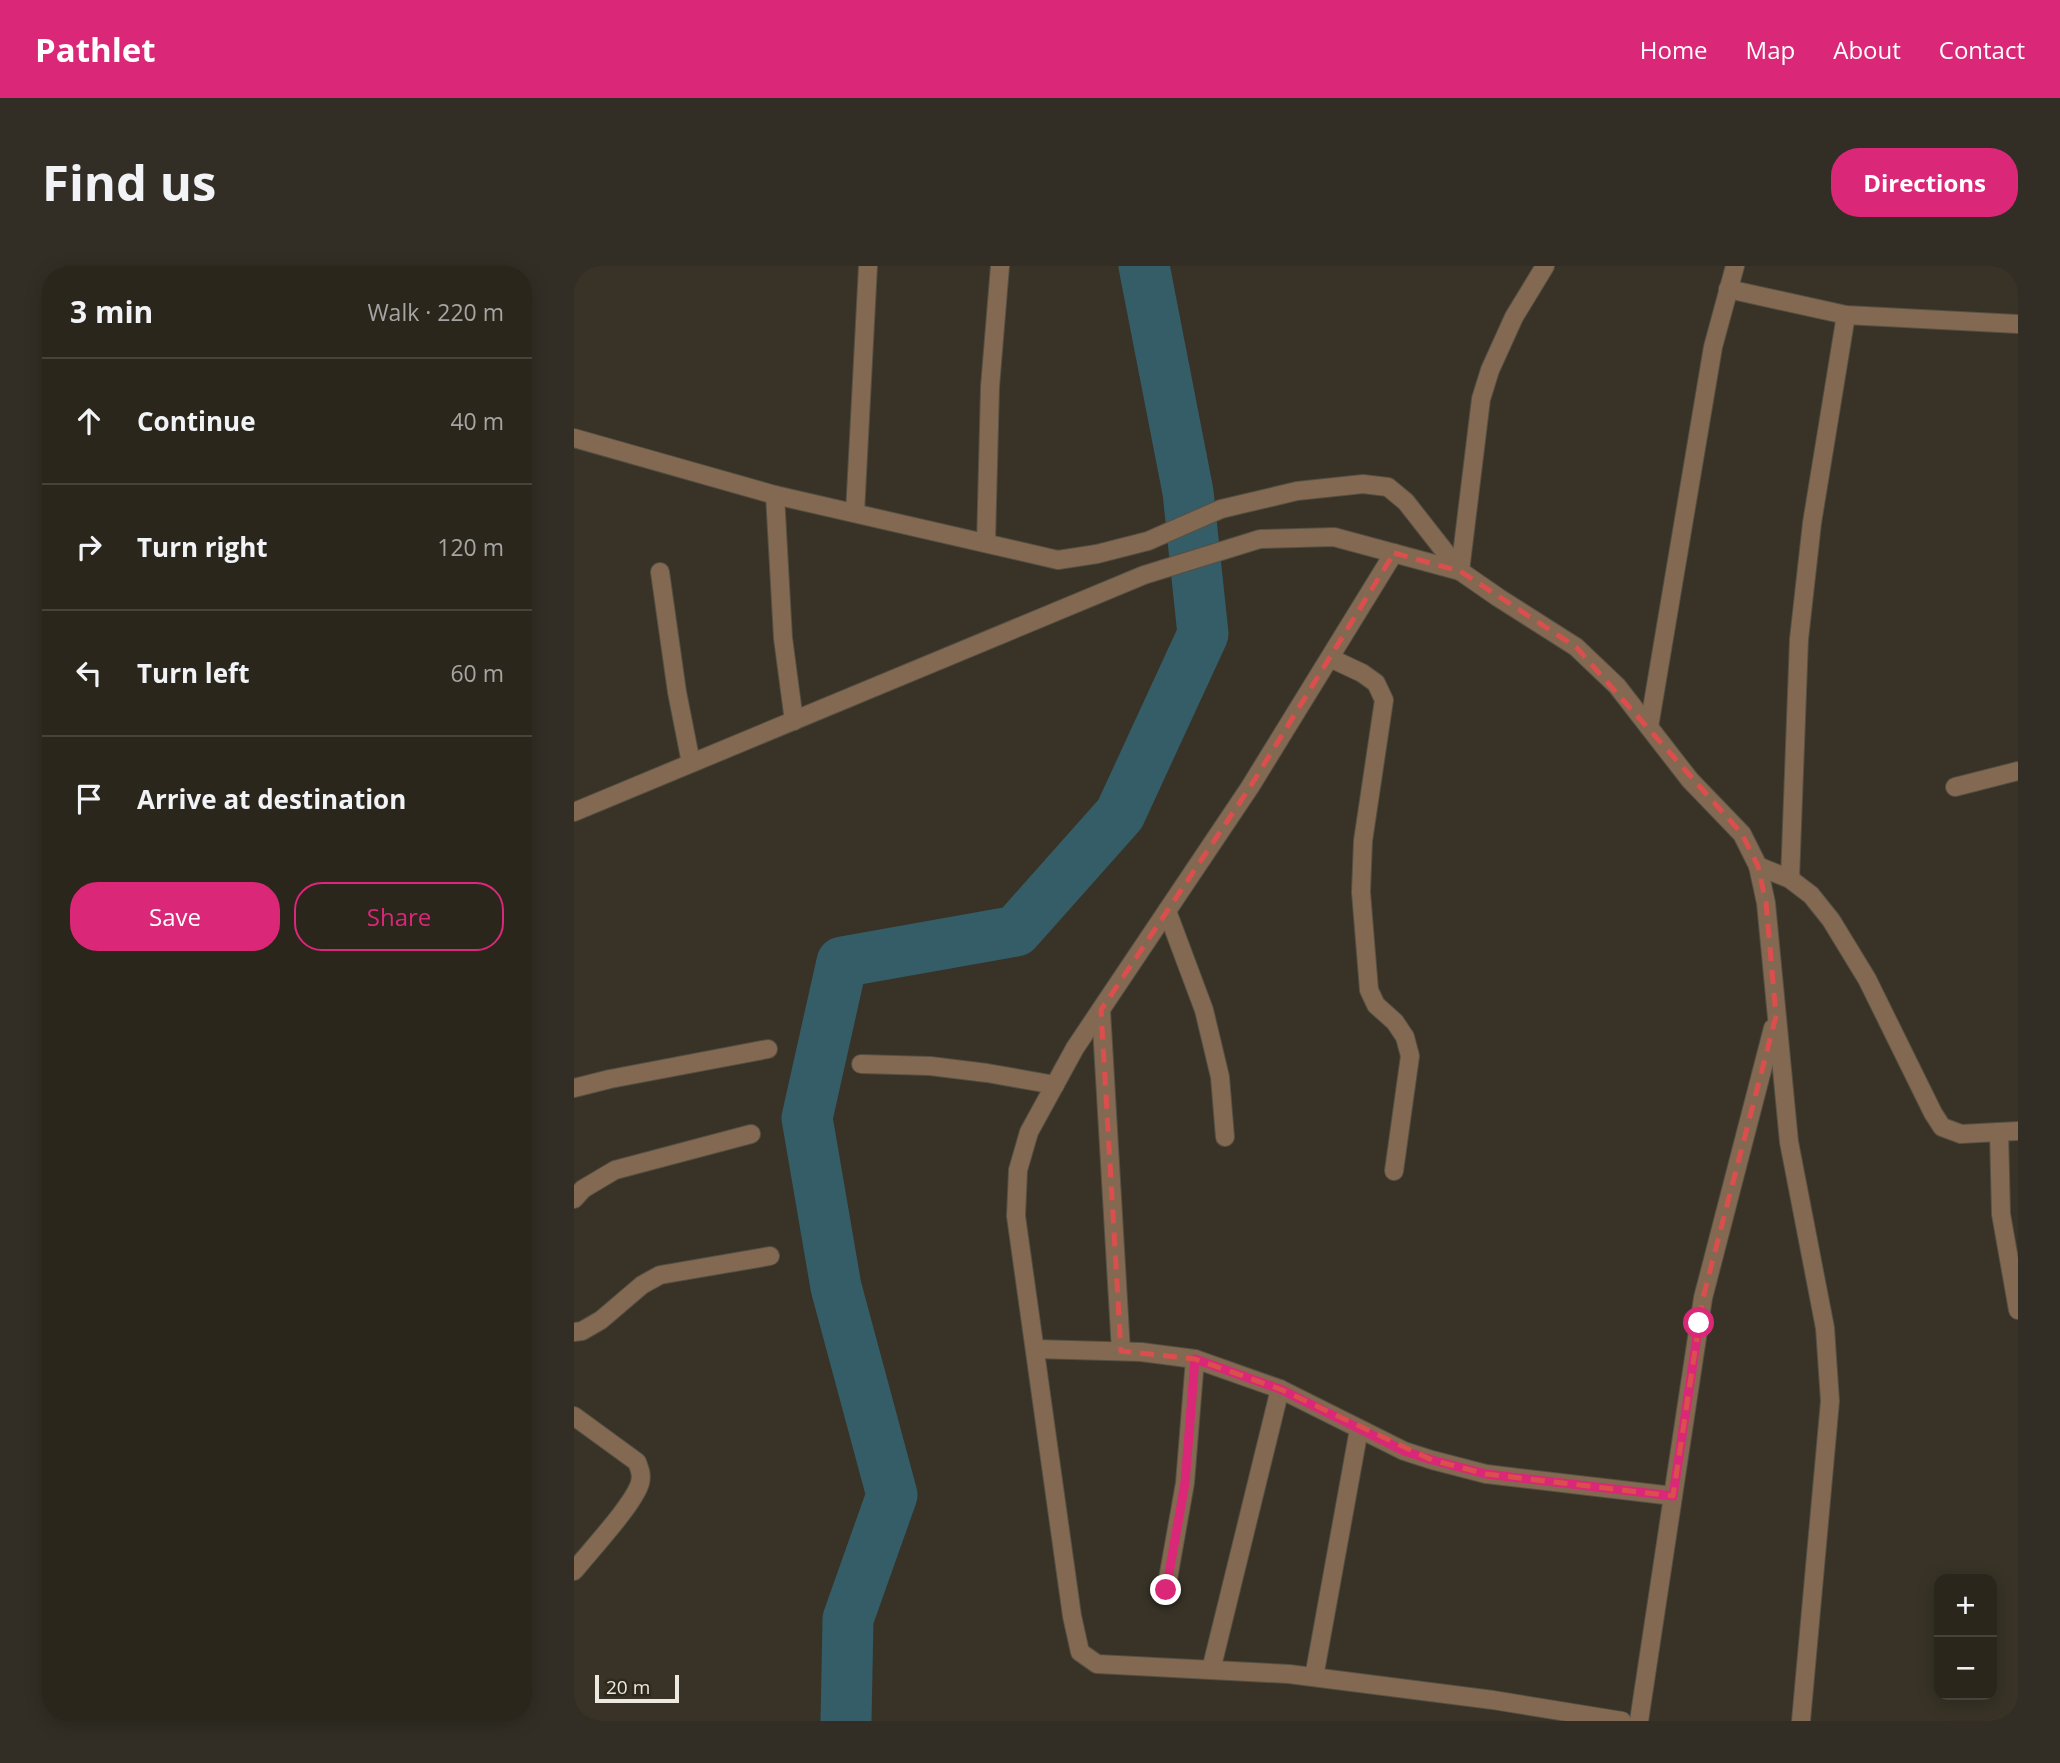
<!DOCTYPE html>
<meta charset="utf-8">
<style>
body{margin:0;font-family:"Open Sans",sans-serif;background:#322e25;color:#f1f3f6}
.controls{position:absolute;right:21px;bottom:21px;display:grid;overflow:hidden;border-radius:14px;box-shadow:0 4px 18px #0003}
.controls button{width:63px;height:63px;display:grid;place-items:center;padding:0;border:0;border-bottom:2px solid #46433b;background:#2a261c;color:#f1f3f6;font:35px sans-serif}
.scale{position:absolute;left:21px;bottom:18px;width:84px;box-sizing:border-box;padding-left:7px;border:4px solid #ece9e0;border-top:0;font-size:19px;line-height:24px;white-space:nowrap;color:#ece9e0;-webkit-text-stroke:5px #2e291c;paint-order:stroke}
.stop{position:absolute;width:21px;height:21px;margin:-16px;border:5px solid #db2777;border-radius:50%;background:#fff}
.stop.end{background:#db2777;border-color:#fff;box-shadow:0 2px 7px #0008}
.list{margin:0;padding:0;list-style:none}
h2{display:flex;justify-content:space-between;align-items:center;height:91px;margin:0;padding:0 28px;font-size:30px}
h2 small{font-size:23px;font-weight:400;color:#a5a5a3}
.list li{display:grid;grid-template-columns:46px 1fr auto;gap:21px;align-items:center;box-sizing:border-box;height:126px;padding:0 28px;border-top:2px solid #46433b}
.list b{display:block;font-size:26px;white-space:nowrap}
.list em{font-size:23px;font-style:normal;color:#a5a5a3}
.actions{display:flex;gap:14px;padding:21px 28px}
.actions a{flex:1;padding:16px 0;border:2px solid #db2777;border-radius:28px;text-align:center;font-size:24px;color:#db2777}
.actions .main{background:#db2777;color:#fff}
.icon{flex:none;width:38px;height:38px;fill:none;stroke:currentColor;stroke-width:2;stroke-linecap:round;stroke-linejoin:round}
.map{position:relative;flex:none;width:1444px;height:1455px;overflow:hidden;border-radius:28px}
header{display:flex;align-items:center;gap:42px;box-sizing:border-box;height:98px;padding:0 35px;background:#db2777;color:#fff}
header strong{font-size:33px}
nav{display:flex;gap:38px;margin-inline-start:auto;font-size:24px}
.intro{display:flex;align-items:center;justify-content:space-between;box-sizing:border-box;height:168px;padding:0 42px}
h1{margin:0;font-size:49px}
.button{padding:18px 32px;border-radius:28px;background:#db2777;color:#fff;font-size:24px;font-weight:700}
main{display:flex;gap:42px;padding:0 42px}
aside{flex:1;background:#2a261c;border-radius:28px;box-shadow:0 4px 18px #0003}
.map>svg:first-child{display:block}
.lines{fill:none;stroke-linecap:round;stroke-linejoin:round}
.river{stroke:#345d68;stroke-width:51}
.minor-casing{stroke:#555044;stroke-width:20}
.minor{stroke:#836951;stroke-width:18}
.route{stroke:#db2777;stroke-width:9}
.marked{fill:none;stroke:#da4f4d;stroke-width:5;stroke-dasharray:14 9;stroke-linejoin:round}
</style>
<header>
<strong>Pathlet</strong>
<nav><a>Home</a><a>Map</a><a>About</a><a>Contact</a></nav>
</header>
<div class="intro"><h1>Find us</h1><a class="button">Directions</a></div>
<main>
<aside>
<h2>3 min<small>Walk · 220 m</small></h2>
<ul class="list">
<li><svg class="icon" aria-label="ahead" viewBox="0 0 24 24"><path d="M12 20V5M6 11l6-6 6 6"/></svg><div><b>Continue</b></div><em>40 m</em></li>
<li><svg class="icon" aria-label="right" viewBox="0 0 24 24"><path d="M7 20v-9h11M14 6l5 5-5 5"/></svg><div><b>Turn right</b></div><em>120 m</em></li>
<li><svg class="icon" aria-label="left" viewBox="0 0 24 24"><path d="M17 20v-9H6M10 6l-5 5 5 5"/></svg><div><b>Turn left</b></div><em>60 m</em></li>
<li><svg class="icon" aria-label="arrive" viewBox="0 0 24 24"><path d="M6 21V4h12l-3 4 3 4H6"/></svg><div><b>Arrive at destination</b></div></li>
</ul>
<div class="actions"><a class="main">Save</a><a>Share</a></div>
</aside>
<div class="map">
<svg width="1444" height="1455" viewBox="0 0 1444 1455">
<rect width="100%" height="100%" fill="#383326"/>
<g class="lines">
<polyline class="river" points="272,1455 274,1353 318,1229 262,1021 233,852 268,696 442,665 546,548 629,368 614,226 570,0"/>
<g class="minor-casing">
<g id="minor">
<polyline points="1154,23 1272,49 1444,58"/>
<polyline points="0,172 201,229 484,294 523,288 574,275 647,243 723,225 789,218 814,221 832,236 886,305 925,332 1002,381 1043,420 1116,514 1168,568 1184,600 1192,637 1215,876 1251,1062 1256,1135 1227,1455"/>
<polyline points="201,229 209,372 220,455"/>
<polyline points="281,247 294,0"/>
<polyline points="412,277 416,121 426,0"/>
<polyline points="820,287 676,521 501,782 455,866 444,904 442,950 498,1350 506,1386 523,1398 715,1408 919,1434 1048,1455"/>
<polyline points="86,306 103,426 117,497"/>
<polyline points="756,392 788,407 802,417 810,434 789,575 787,626 795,724 802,739 821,756 831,771 836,790 820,905"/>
<polyline points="1075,461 1139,81 1161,0"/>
<polyline points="1381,521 1444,505"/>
<polyline points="0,546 570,309 686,273 760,271 886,305 907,133 916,104 940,51 971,0"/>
<polyline points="1184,600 1216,613 1237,629 1257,654 1293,713 1359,847 1368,861 1387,868 1444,865"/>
<polyline points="1216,613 1225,373 1238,257 1272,49"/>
<polyline points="593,645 630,744 646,811 651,871"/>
<polyline points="527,744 547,1085"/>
<polyline points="287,798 356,800 413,807 481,819"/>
<polyline points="0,822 36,813 194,783"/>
<polyline points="1425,866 1427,948 1444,1044"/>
<polyline points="0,933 9,923 41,904 177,868"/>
<polyline points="0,1066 8,1065 27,1054 68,1019 86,1009 196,990"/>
<polyline points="461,1083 567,1086 621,1093 706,1123 830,1185 858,1194 912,1208 1099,1230"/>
<path d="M 0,1150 L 63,1196 C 66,1204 68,1209 66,1217 C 60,1238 16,1285 0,1305"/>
<polyline points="592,1324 611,1217 621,1093"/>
<polyline points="637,1404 706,1123"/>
<polyline points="740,1411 785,1163"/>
<polyline points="1065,1455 1129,1032 1199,762"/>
</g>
</g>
<use href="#minor" class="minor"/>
</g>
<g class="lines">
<polyline class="route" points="592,1324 611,1217 621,1093 706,1123 830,1185 858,1194 912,1208 1099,1230 1125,1057"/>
</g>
<path class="marked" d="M 820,287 L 886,305 L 1002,381 L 1168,568 L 1184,600 L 1192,637 L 1202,750 L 1129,1032 L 1099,1230 L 912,1208 L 858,1194 L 706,1123 L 621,1093 L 547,1085 L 527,744 L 676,521 Z"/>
</svg>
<div class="controls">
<button>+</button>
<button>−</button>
</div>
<div class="scale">20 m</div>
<div class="stop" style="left:1125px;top:1057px"></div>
<div class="stop end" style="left:592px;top:1324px"></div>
</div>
</main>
